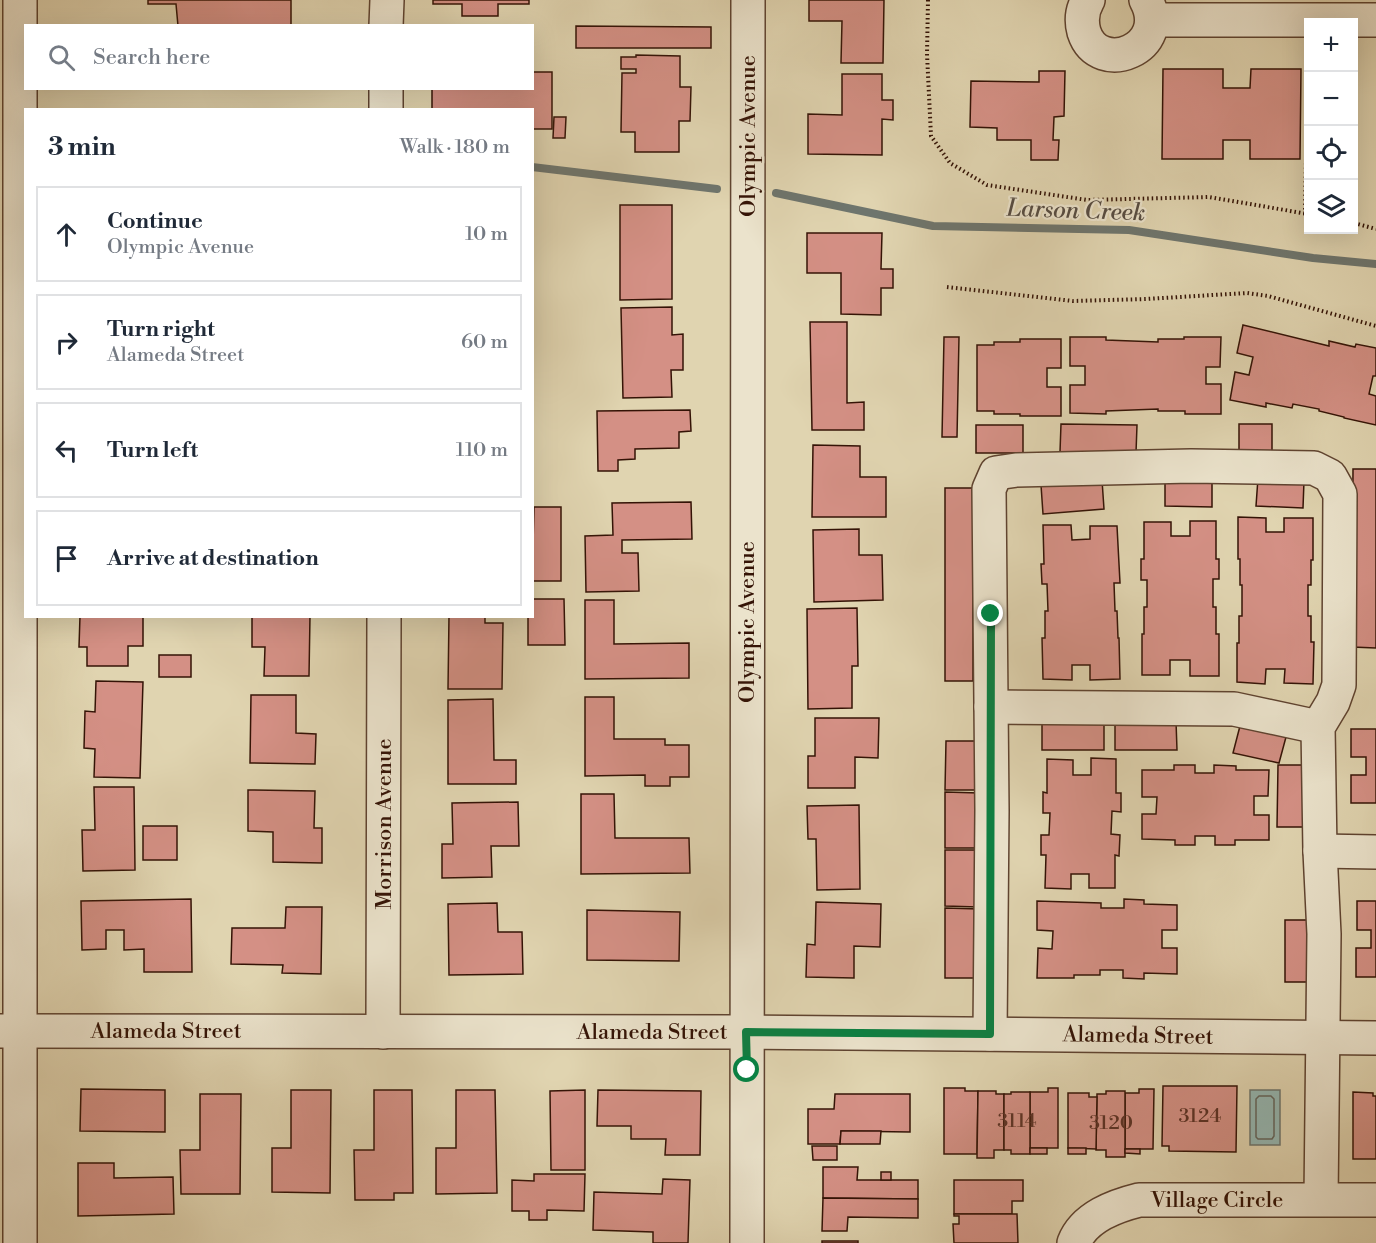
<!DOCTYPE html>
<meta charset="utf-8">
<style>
body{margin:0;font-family:"Libre Bodoni",serif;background:#f6f6f7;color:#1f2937}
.controls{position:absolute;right:18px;top:18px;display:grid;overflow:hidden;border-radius:0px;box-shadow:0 6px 24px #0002}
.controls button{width:54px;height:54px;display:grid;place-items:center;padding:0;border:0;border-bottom:2px solid #e0e1e3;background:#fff;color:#1f2937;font:30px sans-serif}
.stop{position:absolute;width:18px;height:18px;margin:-14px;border:4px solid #0b8043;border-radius:50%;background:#fff}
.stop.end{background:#0b8043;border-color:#fff;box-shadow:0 2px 6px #0008}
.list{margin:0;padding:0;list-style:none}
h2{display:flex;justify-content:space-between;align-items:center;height:78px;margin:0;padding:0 24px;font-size:26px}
h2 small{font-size:20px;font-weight:400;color:#747a83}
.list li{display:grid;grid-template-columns:39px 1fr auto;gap:18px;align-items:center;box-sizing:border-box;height:96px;margin:0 12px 12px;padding:0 12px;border:2px solid #e0e1e3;border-radius:0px}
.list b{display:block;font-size:22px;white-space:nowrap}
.list p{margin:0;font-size:20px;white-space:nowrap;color:#747a83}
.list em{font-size:20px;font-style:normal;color:#747a83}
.icon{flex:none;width:33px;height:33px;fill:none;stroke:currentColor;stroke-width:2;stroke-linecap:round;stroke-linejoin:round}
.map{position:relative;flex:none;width:1376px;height:1243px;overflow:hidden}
.search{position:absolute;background:#fff;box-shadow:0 6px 24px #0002;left:24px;top:24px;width:510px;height:66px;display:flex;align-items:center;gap:15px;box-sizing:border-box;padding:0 21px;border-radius:0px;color:#747a83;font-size:22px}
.panel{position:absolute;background:#fff;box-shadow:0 6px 24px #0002;left:24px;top:108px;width:510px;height:510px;border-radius:0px}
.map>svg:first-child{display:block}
.water{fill:#95b7b2;stroke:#6e756d;stroke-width:1.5}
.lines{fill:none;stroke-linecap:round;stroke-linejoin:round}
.shore{stroke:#64655c;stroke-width:1.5}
.stream{stroke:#6e756d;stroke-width:8}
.building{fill:#d49085;stroke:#341306;stroke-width:1.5}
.minor-casing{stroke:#5f4330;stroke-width:36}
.path{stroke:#341306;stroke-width:4;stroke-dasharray:1.5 3;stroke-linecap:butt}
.minor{stroke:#ebe3cc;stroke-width:33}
.route{stroke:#0b8043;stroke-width:8}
.labels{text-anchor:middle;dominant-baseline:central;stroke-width:4.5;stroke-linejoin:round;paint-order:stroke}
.number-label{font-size:20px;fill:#5c3226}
.street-label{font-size:22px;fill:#341306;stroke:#ebe3cc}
.water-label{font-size:24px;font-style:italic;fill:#564c42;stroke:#ebe3cc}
</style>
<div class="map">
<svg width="1376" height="1243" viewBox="0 0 1376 1243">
<rect width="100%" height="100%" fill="#e0d4b0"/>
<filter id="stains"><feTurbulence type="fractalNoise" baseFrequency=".00333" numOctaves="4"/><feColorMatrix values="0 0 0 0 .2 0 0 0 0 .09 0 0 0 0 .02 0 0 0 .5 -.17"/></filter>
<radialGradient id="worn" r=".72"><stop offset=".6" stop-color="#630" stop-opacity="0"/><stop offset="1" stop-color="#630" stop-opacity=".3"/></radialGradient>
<rect class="water" x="1250" y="1090" width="30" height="55"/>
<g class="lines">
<polygon class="shore" points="1259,1096 1271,1096 1274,1099 1274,1136 1272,1139 1258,1139 1256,1137 1256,1099"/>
<g class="stream">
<polyline points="532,167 717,189"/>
<polyline points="776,193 933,226 1129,230 1313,258 1376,264"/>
</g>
</g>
<g class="building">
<polygon points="148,0 291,0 291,26 178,26 176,4 148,4"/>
<polygon points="433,0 529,0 529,4 498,4 498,16 462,16 462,4 433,4"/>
<polygon points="809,0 884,0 883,63 841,63 842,21 809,21"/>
<polygon points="576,26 711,27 711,48 576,48"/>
<polygon points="636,55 680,56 680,87 691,87 690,121 679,121 679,152 635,152 635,132 621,132 622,73 636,73 636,69 621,69 621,57 636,57"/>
<polygon points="1163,69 1223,69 1223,88 1250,88 1251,69 1301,69 1300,159 1250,159 1250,140 1223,140 1223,159 1162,159"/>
<polygon points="1039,71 1065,71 1064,116 1054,117 1053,140 1059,140 1058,160 1031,160 1031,140 997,140 997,128 970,127 971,81 1039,82"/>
<polygon points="532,72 552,72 552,129 532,129 532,110 432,110 432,88 532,88"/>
<polygon points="842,74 882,74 882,100 893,100 893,120 882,119 882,155 808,154 808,114 842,115"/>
<polygon points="554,117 566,117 565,138 553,138"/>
<polygon points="620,205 672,205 672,299 620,300"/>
<polygon points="807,233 882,233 881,269 893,269 893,288 881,288 881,315 841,314 841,273 807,273"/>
<polygon points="672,307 672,335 683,334 683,370 671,370 672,397 623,398 621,308"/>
<polygon points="810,322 847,322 847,403 864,402 864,430 812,430"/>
<polygon points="1243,325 1329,346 1329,341 1355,347 1356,344 1376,348 1376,376 1373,376 1369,394 1376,396 1376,425 1344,418 1344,417 1319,411 1319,409 1293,404 1292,408 1266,403 1266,407 1230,400 1235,372 1249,375 1253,357 1237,353"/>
<polygon points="944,337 959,337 957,437 942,437"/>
<polygon points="1070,337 1106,337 1106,340 1158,342 1158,339 1184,339 1184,337 1221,337 1220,367 1206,367 1206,384 1221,384 1221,414 1185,414 1185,411 1158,411 1158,409 1106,411 1106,414 1070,413 1070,385 1085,385 1085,366 1070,366"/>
<polygon points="1020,339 1061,339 1061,368 1047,368 1047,387 1061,387 1061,416 1020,416 1020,414 994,414 994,411 977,411 977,345 994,345 994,342 1020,342"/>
<polygon points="690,410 691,431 679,432 679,448 635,449 635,459 618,460 618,471 598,471 597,411"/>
<polygon points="1061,424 1137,425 1136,453 1060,452"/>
<rect x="1239" y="424" width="33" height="29"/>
<rect x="976" y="425" width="47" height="28"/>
<polygon points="813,445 860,446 860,477 886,477 886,517 812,517"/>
<polygon points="1353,469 1376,469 1376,648 1352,647"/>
<polygon points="1212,477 1212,507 1165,506 1165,478"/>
<polygon points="1258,478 1304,481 1303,508 1256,506"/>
<polygon points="1102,480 1104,509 1043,514 1041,485"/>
<rect x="945" y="488" width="28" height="193"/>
<polygon points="691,502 692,539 622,540 622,553 638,553 639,591 586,592 585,536 613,535 612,503"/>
<polygon points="534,507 561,507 561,581 532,581"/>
<polygon points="1238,517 1266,518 1266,532 1284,532 1284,518 1313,518 1313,560 1311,560 1311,585 1308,585 1308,616 1311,616 1311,642 1314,642 1313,684 1284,683 1285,669 1266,669 1265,684 1237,682 1237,643 1239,643 1239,616 1242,616 1242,585 1240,585 1240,559 1238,559"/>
<polygon points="1190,521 1216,521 1216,559 1219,559 1219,579 1213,579 1213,607 1216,607 1216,634 1219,634 1219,676 1190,676 1190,660 1170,660 1170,675 1142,675 1142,634 1144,634 1144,607 1147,607 1147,580 1141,580 1141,559 1144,559 1144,522 1171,522 1171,536 1190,536"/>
<polygon points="1043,525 1071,525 1072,540 1090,539 1090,526 1117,526 1120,583 1114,583 1115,611 1117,611 1118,638 1119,638 1120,679 1090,680 1090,665 1072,665 1072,680 1043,679 1042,638 1045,638 1045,611 1048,611 1047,584 1042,584 1041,564 1044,564"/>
<polygon points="859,529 859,555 882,555 883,600 814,602 813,530"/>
<polygon points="532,599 564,599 565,645 528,645 528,616 532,616"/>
<polygon points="585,600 614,600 614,644 689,643 689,678 585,679"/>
<polygon points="857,608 858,666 852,666 852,708 808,709 807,609"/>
<polygon points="80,616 143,616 143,646 128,646 128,666 87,666 87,647 79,647"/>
<polygon points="271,616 310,616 309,676 264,676 265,647 252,647 252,617"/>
<polygon points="449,616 485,616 485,623 503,623 502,689 448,689"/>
<rect x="159" y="655" width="32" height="22"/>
<polygon points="96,681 143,682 140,778 94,777 95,749 84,748 85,711 95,712"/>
<polygon points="251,695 296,695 296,733 316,734 315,764 250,763"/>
<polygon points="585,697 614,697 614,739 665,739 665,745 689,745 689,777 670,777 670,786 645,786 645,775 585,776"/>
<polygon points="493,699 494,760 516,760 516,784 448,784 448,700"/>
<polygon points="815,718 879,718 878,758 855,757 855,788 808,788 808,756 815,756"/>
<polygon points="1176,721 1177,750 1115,750 1115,722"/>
<rect x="1042" y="722" width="62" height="28"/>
<polygon points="1240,726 1286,737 1279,763 1233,753"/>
<polygon points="1351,729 1376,729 1376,803 1351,803 1351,775 1366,775 1366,757 1351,757"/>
<polygon points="946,741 979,741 979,790 945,790"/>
<polygon points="1091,758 1116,759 1116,793 1121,793 1121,812 1112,811 1111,834 1120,835 1119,856 1115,855 1115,888 1089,888 1089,874 1071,874 1071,889 1045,888 1046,855 1041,855 1041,835 1049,835 1050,813 1043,813 1043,792 1047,793 1047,759 1073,760 1073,775 1091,775"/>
<polygon points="1174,765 1195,765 1195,773 1214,773 1214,765 1236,766 1236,770 1269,770 1268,796 1254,796 1254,815 1269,815 1269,840 1235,840 1235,845 1215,845 1215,836 1195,836 1195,845 1175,845 1175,840 1142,839 1142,814 1156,814 1157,797 1142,797 1142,770 1174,770"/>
<polygon points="1278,765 1305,765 1304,827 1277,827"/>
<polygon points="94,787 134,787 135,870 83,871 82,830 95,830"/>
<polygon points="248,790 315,791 314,828 322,828 322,863 273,862 273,832 248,831"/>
<polygon points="945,792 979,793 978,848 945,848"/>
<polygon points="581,794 614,794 615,838 689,838 690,873 581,874"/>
<polygon points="518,802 519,846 491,846 492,877 442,878 442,844 453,844 452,803"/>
<polygon points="859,805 860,889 817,890 816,839 808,839 807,806"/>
<rect x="143" y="826" width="34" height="34"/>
<polygon points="945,850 979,850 978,907 945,906"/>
<polygon points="191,899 192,972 144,972 144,949 124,950 124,930 106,930 106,949 82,950 81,901"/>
<polygon points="1124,899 1144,900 1144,904 1177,905 1177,930 1162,930 1162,948 1177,948 1177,974 1144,973 1144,979 1123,978 1123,970 1100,970 1100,975 1074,975 1074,978 1037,978 1038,948 1052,949 1053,931 1037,930 1037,901 1101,903 1101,908 1124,908"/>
<polygon points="1357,901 1376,901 1376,977 1356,977 1356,948 1371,948 1371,930 1357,930"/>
<polygon points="816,902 881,904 880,947 854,946 854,978 806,977 807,944 815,945"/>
<polygon points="497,903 498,932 522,932 523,974 449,975 448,904"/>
<polygon points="286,907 322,907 321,974 282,973 283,965 231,964 232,928 285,928"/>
<polygon points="945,908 979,909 978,978 945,978"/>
<polygon points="587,910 680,912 679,961 587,960"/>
<rect x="1285" y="920" width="28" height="62"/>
<polygon points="1163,1086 1237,1086 1236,1152 1169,1151 1169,1146 1162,1146"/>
<polygon points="944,1088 965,1088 965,1091 978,1091 977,1154 944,1154"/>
<polygon points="1048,1088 1058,1088 1058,1148 1030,1148 1030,1092 1048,1092"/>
<polygon points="81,1089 165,1090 165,1132 80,1131"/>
<polygon points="1139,1089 1154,1089 1153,1149 1125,1149 1125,1093 1139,1093"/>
<polygon points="291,1090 331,1090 330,1193 272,1192 272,1148 291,1148"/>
<polygon points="374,1090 412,1090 413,1193 394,1193 394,1200 355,1200 354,1150 374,1150"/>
<polygon points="456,1090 495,1090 497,1193 436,1194 436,1148 456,1148"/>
<polygon points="585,1090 585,1170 551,1170 550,1091"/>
<polygon points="598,1090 701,1091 700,1155 665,1155 666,1139 631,1139 631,1126 597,1126"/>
<polygon points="978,1091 996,1091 996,1094 1004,1094 1004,1150 994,1150 994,1158 977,1158"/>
<polygon points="1106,1091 1125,1091 1125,1157 1106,1157 1106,1150 1096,1150 1097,1094 1106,1094"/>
<polygon points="1011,1092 1030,1092 1030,1154 1011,1154 1011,1150 1004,1150 1004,1094 1011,1094"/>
<polygon points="1353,1092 1373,1093 1373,1096 1376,1096 1376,1159 1353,1159"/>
<polygon points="1068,1093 1089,1093 1089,1097 1097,1097 1096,1149 1068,1148"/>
<polygon points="200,1094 241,1094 240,1194 181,1194 180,1150 200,1150"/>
<polygon points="835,1094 910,1094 910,1132 841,1131 840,1144 808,1144 808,1109 834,1109"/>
<polygon points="841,1131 881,1131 880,1144 840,1144"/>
<polygon points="812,1146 837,1146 837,1160 813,1160"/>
<rect x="1030" y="1148" width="17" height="6"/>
<rect x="1068" y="1148" width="18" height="6"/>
<polygon points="1125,1149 1140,1149 1140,1154 1125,1153"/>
<polygon points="78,1163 114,1163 114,1178 173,1177 174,1214 78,1216"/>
<polygon points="823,1167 858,1167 857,1180 918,1180 918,1199 823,1198"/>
<rect x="881" y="1172" width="10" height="8"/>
<polygon points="534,1174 585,1174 584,1211 547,1210 547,1220 529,1220 529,1211 512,1211 512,1180 534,1181"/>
<polygon points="663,1179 690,1180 688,1243 653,1243 653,1232 593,1230 594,1192 662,1194"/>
<polygon points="954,1180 1023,1180 1023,1201 1012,1201 1012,1214 954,1214"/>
<polygon points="823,1198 918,1199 918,1218 848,1217 847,1231 822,1231"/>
<polygon points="954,1214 1017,1214 1018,1243 954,1243 953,1224 959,1224 959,1216 954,1216"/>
<rect x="822" y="1241" width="36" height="2"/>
</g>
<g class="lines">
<g class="minor-casing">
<g id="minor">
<polyline points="20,0 20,1243"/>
<path d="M 1088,0 C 1082,10 1081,21 1084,32 C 1099,78 1172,48 1146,0"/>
<polyline points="1152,20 1376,20"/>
<polyline points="386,26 387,0"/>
<polyline points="386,110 386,88"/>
<polyline points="991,707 1234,709 1318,727"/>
<polyline points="1320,851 1376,852"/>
<polyline points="0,1031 746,1032 1376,1038"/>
<polyline points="383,1032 384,616"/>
<polyline points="990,1034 992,810 989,489 996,473 1016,470 1191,466 1314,468 1330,476 1340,494 1339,685 1333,702 1318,727 1320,851 1324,934 1321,1199"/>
<polyline points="747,1243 748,0"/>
<path d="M 1074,1243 C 1084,1217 1115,1206 1139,1200 L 1376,1200"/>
</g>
</g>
<g class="path">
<polyline points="928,0 927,54 931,136 950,163 987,185 1087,200 1209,197 1308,214"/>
<polyline points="1305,214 1308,49"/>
<polyline points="1354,223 1376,229"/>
<polyline points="947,287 1073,301 1146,299 1247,293 1268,296 1376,326"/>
</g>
<use href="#minor" class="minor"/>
</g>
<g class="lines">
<polyline class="route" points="747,1070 746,1032 990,1034 991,614"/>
</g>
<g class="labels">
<g class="number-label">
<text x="1200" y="1116">3124</text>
<text x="1017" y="1121">3114</text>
<text x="1111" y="1123">3120</text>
</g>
<g class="street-label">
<text transform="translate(748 136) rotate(-90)">Olympic Avenue</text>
<text transform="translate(747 622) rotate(-90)">Olympic Avenue</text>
<text transform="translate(384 824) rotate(-90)">Morrison Avenue</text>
<text x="166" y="1031">Alameda Street</text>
<text x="652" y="1032">Alameda Street</text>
<text transform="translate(1138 1036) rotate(1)">Alameda Street</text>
<text x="1217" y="1200">Village Circle</text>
</g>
<g class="water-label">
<text transform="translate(1076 211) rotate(2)">Larson Creek</text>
</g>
</g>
<rect width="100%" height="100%" filter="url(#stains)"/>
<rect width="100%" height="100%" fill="url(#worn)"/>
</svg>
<div class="controls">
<button>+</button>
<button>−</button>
<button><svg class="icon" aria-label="locate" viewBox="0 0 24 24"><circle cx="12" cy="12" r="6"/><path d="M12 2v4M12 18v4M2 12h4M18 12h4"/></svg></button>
<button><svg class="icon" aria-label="layers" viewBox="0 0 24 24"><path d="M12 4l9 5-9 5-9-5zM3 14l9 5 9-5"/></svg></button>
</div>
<div class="stop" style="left:747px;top:1070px"></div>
<div class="stop end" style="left:991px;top:614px"></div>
<div class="search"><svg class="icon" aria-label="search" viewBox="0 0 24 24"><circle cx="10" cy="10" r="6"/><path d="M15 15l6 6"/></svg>Search here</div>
<section class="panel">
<h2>3 min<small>Walk · 180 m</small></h2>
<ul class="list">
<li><svg class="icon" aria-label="ahead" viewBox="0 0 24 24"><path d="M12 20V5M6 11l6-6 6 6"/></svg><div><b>Continue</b><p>Olympic Avenue</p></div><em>10 m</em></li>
<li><svg class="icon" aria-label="right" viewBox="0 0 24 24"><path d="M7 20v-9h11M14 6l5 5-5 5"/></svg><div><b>Turn right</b><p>Alameda Street</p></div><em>60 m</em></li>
<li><svg class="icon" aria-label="left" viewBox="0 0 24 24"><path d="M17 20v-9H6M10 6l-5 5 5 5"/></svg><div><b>Turn left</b></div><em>110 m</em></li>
<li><svg class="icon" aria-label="arrive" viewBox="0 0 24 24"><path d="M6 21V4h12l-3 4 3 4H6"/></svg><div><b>Arrive at destination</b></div></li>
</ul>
</section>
</div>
